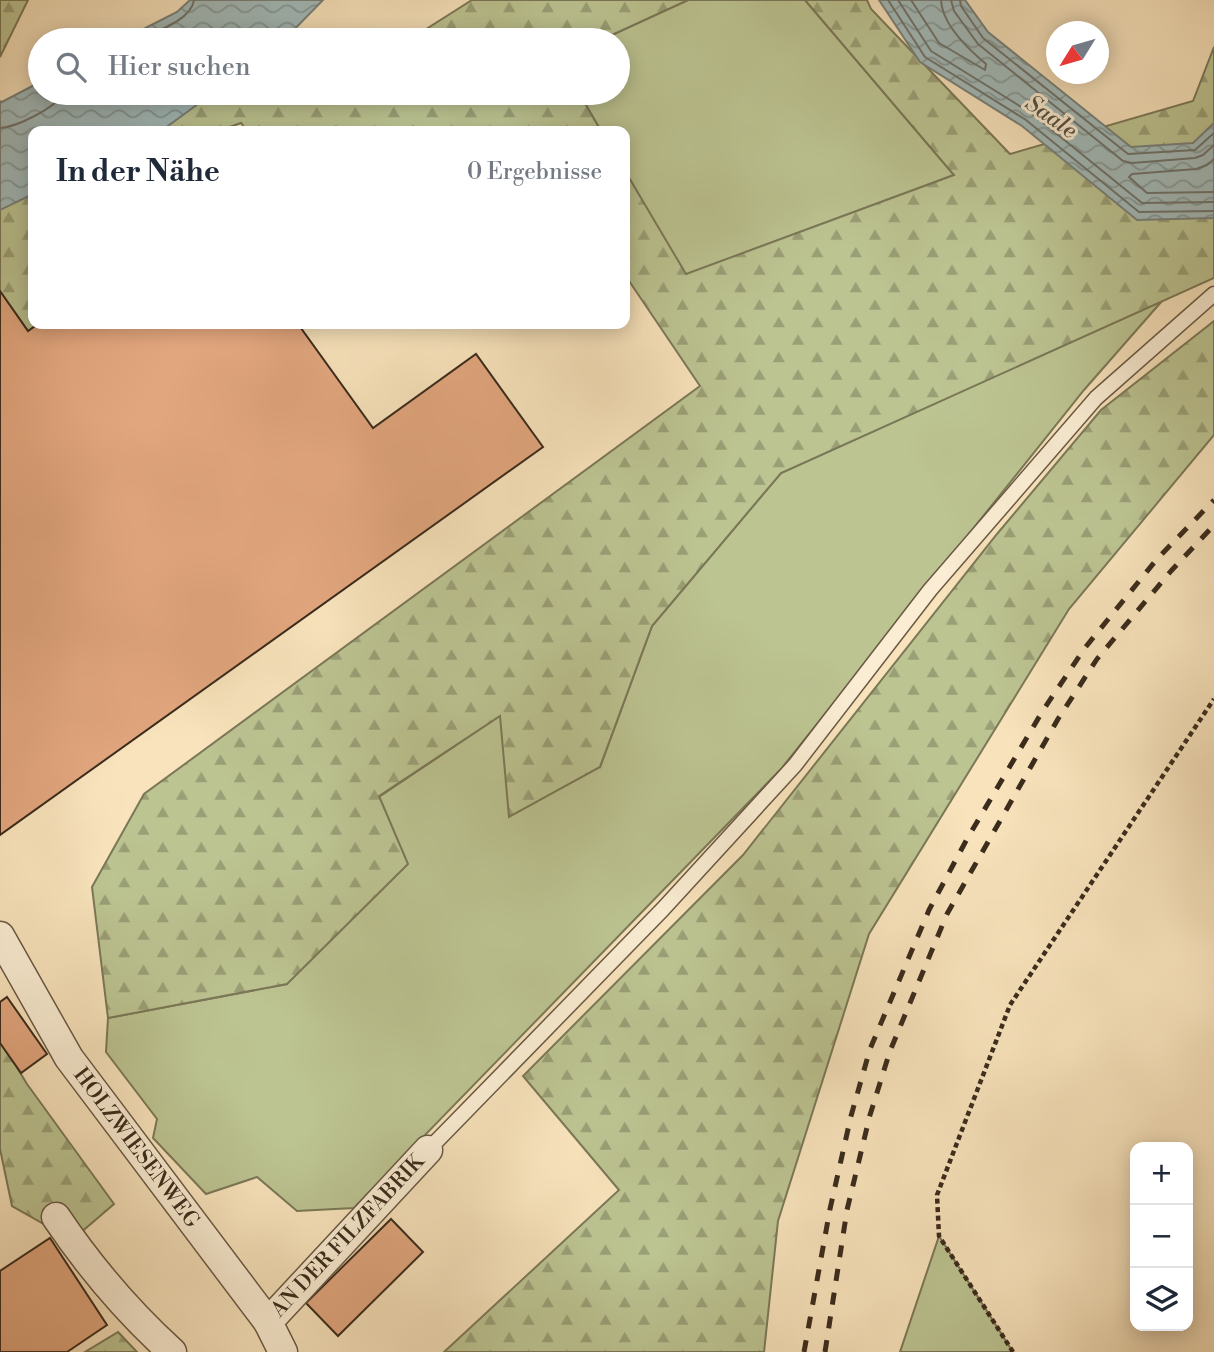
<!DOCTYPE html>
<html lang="de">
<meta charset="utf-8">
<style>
body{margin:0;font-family:"Libre Bodoni",serif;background:#f2f2f3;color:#1f2937}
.controls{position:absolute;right:21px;bottom:21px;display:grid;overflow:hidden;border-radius:14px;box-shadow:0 4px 18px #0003}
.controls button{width:63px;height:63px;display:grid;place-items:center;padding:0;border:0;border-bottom:2px solid #e0e1e3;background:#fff;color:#1f2937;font:35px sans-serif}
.compass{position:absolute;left:1046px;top:21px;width:63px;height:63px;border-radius:50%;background:#fff;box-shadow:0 4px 18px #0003;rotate:233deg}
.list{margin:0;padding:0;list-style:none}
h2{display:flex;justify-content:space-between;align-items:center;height:91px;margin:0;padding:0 28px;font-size:30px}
h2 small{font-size:23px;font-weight:400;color:#747a83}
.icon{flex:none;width:38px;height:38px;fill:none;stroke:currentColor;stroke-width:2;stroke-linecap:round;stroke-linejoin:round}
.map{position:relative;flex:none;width:1214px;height:1352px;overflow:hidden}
.search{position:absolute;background:#fff;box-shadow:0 4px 18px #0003;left:28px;top:28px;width:602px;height:77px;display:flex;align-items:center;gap:18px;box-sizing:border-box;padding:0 24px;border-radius:38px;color:#747a83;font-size:26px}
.panel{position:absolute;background:#fff;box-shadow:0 4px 18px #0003;left:28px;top:126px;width:602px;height:203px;border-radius:14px}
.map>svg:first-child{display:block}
.green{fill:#bcc492;stroke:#7b7857;stroke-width:2}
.forest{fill:url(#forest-firs);stroke:#7b7857;stroke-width:2}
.water{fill:url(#water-waves);stroke:#78817b;stroke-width:2}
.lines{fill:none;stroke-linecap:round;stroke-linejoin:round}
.shore{stroke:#6e736c;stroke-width:2}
.building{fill:#e2a67e;stroke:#3a2b1c;stroke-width:2}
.service-casing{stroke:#6a5944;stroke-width:17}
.minor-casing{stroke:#6a5944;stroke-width:31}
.path{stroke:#3a2b1c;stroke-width:4.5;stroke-dasharray:5 3.5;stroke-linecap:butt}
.service{stroke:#faedd3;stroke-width:14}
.minor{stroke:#faedd3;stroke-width:28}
.rail{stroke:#3a2b1c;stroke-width:5;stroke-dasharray:12 12;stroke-linecap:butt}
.labels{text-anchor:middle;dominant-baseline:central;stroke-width:6;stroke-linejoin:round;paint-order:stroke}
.street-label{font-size:21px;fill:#3a2b1c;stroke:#faedd3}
.water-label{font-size:23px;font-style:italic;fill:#544f44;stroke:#faedd3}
</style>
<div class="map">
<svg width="1214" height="1352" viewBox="0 0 1214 1352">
<defs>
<pattern id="forest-firs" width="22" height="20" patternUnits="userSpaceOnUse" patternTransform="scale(1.75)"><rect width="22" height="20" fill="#bcc492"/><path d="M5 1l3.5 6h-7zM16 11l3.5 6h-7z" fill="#9a9f76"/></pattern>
<pattern id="water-waves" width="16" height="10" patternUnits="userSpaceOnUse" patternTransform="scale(1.75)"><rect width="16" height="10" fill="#a2bbbb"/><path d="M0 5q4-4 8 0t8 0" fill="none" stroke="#859897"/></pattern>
</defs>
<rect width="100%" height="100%" fill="#f8e3bc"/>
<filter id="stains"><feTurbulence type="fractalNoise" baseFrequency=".00286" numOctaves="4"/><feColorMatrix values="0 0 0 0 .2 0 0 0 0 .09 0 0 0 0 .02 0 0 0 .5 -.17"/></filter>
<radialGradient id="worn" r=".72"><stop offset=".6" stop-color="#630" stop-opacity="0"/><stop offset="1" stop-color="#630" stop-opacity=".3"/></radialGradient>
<g class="green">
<polygon points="688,0 805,0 954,175 685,275 625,171 625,131 601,131 579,93 618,93 618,40 601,40"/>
<polygon points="1162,301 1084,390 781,769 354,1208 297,1211 257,1177 206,1194 153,1138 157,1119 106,1052 108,1018 287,984 379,797 501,715 600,767 652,626 781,473"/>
<polygon points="939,1236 1013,1352 900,1352"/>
</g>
<g class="forest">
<polygon points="0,0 28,0 0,57"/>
<polygon points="472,0 688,0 601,40 409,40"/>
<polygon points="805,0 867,0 871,9 1010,154 1193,101 1214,47 1214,278 781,473 652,626 600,767 509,817 500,716 379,796 408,864 287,984 108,1018 92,887 144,794 700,386 625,275 625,171 686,274 954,175"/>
<polygon points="209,93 302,93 312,102 326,93 579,93 601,131 247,131 241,123 218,131 161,131"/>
<polygon points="0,101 54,131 33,131 33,324 38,324 28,331 0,291"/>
<polygon points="1214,321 1214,435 1069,609 869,934 778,1221 764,1352 444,1352 619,1190 523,1076 743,855 997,534 1101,410"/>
<polygon points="0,1039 27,1084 114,1204 72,1240 12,1206 0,1149"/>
<polygon points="118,1332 137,1352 85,1352"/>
</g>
<g class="water">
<polygon points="190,0 323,0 284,40 122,40 177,12"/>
<polygon points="879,0 965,0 988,32 1131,147 1193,143 1214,123 1214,218 1137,220 1022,126 920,62"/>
<polygon points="40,82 40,93 213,93 161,131 33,131 33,194 0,210 0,103"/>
</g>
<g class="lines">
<g class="shore">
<polyline points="888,0 925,57 1026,120 1139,212 1214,211"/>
<polyline points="898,0 931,51 1031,113 1142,203 1214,202"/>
<path d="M 911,0 L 939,43 L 985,70 L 986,64 C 968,49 942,25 941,0"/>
<polyline points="951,0 954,11 978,44 1123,161 1132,163 1195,158 1203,155 1214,145"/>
<polyline points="960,0 961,6 983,38 1128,154 1195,150 1214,133"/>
<path d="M 138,40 C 154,32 191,21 194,0"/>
<path d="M 0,128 C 17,127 55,108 64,93"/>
<polyline points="1214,159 1207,165 1196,169 1132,174 1129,177 1147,193 1214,192"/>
</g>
</g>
<g class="building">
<polygon points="0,291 28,331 38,324 298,324 373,428 476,354 543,447 0,835"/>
<polygon points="7,997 47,1054 21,1073 0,1043 0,1002"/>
<polygon points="391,1219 423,1252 338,1336 306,1303"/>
<polygon points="50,1238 107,1325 67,1352 0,1352 0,1271"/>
</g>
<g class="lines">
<g class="service-casing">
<polyline id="service" points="428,1150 663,909 795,765 930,590 1096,398 1214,294"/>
</g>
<g class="minor-casing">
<g id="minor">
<polyline points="0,936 69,1058 268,1322 283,1352"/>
<path d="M 56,1217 C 89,1266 128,1312 172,1352"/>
<polyline points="268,1322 428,1150"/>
</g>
</g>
<polyline class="path" points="1013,1352 939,1236 937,1195 1010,1005 1214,699"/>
<use href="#service" class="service"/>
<use href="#minor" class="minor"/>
<g class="rail">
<polyline points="804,1352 830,1209 851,1116 870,1049 929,910 967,839 1042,712 1084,649 1157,559 1214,500"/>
<polyline points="825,1352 847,1210 870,1115 890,1051 947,914 1058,719 1097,659 1171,571 1214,525"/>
</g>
</g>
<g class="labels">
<g class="street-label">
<text transform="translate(136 1148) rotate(53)">HOLZWIESENWEG</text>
<text transform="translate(348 1236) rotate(-47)">AN DER FILZFABRIK</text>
</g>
<g class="water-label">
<text transform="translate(1051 117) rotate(35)">Saale</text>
</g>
</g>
<rect width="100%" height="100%" filter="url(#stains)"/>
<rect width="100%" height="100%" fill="url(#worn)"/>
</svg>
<div class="controls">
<button>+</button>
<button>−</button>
<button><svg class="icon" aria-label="layers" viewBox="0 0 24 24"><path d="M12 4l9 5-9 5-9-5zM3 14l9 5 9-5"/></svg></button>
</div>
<svg class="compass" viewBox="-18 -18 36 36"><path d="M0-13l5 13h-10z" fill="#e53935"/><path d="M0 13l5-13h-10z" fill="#747a83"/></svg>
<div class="search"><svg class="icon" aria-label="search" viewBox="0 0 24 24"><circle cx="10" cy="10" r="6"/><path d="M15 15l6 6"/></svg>Hier suchen</div>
<section class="panel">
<h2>In der Nähe<small>0 Ergebnisse</small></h2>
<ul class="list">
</ul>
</section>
</div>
